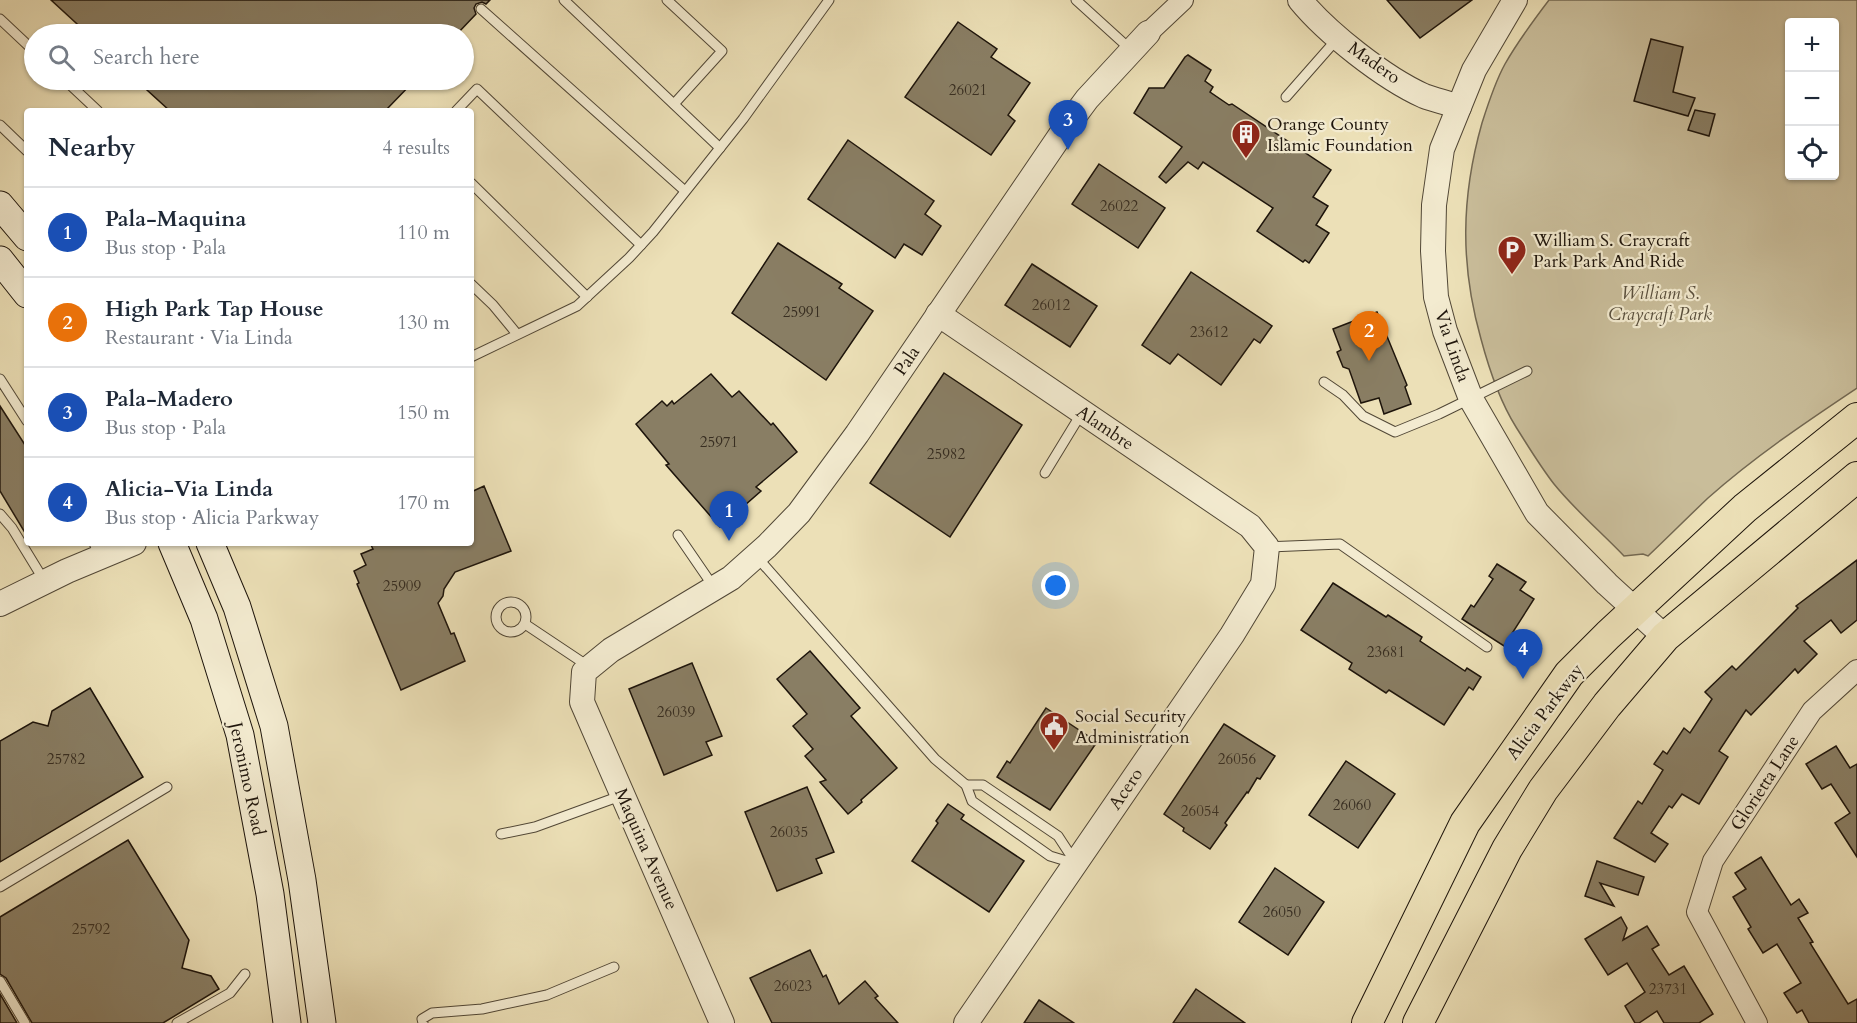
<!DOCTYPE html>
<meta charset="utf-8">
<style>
body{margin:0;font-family:Cardo,serif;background:#f6f6f7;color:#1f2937}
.controls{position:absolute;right:18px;top:18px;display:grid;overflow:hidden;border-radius:6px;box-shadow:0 2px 4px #0004}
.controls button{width:54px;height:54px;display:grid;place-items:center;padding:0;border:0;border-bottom:2px solid #e0e1e3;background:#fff;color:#1f2937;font:30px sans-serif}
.you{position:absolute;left:1056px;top:586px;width:21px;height:21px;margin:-15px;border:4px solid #fff;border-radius:50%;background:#1a73e8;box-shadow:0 0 0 9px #1a73e833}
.badge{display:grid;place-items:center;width:39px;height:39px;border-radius:50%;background:#8f2418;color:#fff;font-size:20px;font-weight:700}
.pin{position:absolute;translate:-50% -50px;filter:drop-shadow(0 2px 3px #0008)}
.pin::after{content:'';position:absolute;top:32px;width:21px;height:18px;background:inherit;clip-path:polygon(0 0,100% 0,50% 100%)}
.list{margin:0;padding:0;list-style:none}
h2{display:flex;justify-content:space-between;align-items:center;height:78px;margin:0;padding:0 24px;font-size:26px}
h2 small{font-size:20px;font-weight:400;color:#747a83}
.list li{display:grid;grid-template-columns:39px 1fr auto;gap:18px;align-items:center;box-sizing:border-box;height:90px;padding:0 24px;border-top:2px solid #e0e1e3}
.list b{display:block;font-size:22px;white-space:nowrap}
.list p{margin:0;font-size:20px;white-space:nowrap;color:#747a83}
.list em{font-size:20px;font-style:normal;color:#747a83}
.icon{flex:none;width:33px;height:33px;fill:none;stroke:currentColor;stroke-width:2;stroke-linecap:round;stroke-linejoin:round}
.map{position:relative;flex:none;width:1857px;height:1023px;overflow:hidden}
.search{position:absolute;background:#fff;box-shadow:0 2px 4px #0004;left:24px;top:24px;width:450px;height:66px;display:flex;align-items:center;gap:15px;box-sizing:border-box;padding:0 21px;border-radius:33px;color:#747a83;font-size:22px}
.panel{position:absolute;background:#fff;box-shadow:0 2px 4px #0004;left:24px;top:108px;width:450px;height:438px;border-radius:6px}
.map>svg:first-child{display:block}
.green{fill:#c9bd9a;stroke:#736852;stroke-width:1.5;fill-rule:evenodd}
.building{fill:#897e64;stroke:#1d140b;stroke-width:1.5}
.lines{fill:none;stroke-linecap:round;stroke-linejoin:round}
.service-casing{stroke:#514736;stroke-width:11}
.minor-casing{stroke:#514736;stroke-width:22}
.tertiary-casing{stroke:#514736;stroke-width:26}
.secondary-casing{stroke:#1d140b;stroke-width:29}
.primary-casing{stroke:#1d140b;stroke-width:32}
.service{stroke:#f3ebd0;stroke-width:9}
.minor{stroke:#f3ebd0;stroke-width:20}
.tertiary{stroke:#f3ebd0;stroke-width:24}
.secondary{stroke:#f3ebd0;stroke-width:27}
.primary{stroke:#ece0b7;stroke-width:30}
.labels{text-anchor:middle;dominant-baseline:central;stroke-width:4.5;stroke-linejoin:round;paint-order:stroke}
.number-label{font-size:15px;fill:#382e21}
.street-label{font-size:18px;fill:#1d140b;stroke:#f3ebd0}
.poi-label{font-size:18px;fill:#1d140b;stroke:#f3ebd0;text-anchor:start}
.park-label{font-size:18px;font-style:italic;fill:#594f3d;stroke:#f3ebd0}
</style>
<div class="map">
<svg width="1857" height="1023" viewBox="0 0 1857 1023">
<rect width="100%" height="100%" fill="#ece0b7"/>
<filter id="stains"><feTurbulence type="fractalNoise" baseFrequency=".00333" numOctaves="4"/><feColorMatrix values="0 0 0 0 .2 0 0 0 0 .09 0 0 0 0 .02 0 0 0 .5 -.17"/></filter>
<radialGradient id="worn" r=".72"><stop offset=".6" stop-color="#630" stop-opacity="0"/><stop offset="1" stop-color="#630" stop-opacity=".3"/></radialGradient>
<path class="green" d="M 1549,0 L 1857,0 L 1857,388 C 1806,422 1754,457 1708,498 C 1688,517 1668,537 1648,556 L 1643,554 L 1624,556 C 1601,532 1575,510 1554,484 C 1540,466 1528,446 1516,427 C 1499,400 1489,369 1481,339 C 1460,265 1461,197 1482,123 C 1488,104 1495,82 1505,64 C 1518,41 1533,21 1549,0 ZM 1790,22 L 1834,22 L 1834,176 L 1790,176 Z"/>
<g class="building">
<polygon points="51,0 490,0 486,4 482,2 476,4 474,8 476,14 457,34 88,34"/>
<polygon points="1387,0 1472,0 1420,38"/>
<polygon points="958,22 997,49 991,57 1030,83 1008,115 1015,121 991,155 905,97"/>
<polygon points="1651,39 1683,47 1673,92 1695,98 1688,116 1634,101"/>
<polygon points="1188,55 1211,70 1205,81 1213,87 1210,92 1229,105 1232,104 1331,170 1313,197 1328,206 1316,225 1329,233 1309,263 1305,260 1303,262 1257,231 1273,208 1203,162 1198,169 1188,162 1166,183 1159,177 1182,147 1134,113 1149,88 1164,88 1185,57"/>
<polygon points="136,80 415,80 385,111 170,111"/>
<polygon points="1695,110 1715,114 1709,136 1688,130"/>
<polygon points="848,140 934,201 925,214 941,226 922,255 904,244 895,258 808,199"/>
<polygon points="1099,164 1165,208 1138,248 1072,204"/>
<polygon points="778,243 842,284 839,288 873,311 826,380 732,313"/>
<polygon points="1032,264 1097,306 1070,347 1005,305"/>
<polygon points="1191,272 1272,326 1260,343 1254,339 1221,385 1178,354 1170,364 1142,345"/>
<polygon points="1377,312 1407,385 1405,387 1411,404 1384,414 1379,398 1361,403 1349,369 1343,367 1337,352 1341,350 1333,329"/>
<polygon points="944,373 1022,425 950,537 870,483"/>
<polygon points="711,374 732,397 739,391 771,425 773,423 797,452 756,487 761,491 720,527 666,465 669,464 636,424 662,401 667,406 672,401 674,404"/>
<polygon points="0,406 27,448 27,536 0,491"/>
<polygon points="484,486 511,551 455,572 444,589 443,596 438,603 451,634 454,633 465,661 401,690 357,584 359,583 354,571 366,565 361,554 373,549 370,543 471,543 471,492"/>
<polygon points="1857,560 1857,620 1841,633 1831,620 1804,641 1817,654 1798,673 1795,669 1751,715 1746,710 1719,751 1728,757 1699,804 1682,794 1672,808 1669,806 1651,833 1668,844 1655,862 1614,838 1638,801 1642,804 1663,770 1654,764 1663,751 1667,754 1684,728 1690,733 1712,699 1705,692 1732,666 1736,670 1798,608 1796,606"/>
<polygon points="1497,564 1526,582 1520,590 1534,599 1504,646 1462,619 1471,605 1474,607 1493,579 1489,576"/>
<polygon points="1333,583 1386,617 1388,615 1422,637 1420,641 1465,671 1467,668 1481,677 1473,690 1469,687 1444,725 1389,690 1386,693 1349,669 1352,663 1301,630"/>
<polygon points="810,651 860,708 851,716 897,768 861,800 862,802 848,814 820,782 826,780 805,756 813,749 793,726 807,714 777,679"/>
<polygon points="692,663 722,736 706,742 712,755 664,775 629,689"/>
<polygon points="90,688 143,777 0,862 0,741 33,722 48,726 52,711"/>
<polygon points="1046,708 1097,742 1050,810 997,777 1007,761 1010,763"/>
<polygon points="1224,724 1275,756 1260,779 1257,778 1248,793 1247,792 1225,823 1227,825 1210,849 1183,831 1184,828 1164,814"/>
<polygon points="1836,746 1850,768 1857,764 1857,857 1835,823 1850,813 1831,784 1822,789 1806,764"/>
<polygon points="1346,761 1395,794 1358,848 1309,815"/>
<polygon points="807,787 834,852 816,859 822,873 777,891 745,812"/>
<polygon points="948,804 964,815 961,819 1024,861 989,912 912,861 938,823 936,821"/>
<polygon points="128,840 189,940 182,968 211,976 219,989 163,1023 32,1023 6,978 0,974 0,917"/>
<polygon points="1761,857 1791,905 1799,899 1808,913 1798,918 1813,942 1810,943 1848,1004 1857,999 1857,1023 1809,1023 1802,1010 1797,1013 1784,993 1801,983 1777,944 1763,953 1748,929 1751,927 1733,897 1746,889 1735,873"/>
<polygon points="1597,861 1644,877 1638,895 1600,883 1614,906 1585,896"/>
<polygon points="1275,868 1324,902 1288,955 1239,922"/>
<polygon points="1621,917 1627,928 1623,940 1647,926 1659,945 1652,949 1669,975 1684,966 1713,1014 1699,1023 1664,1023 1657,1011 1639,1023 1635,1023 1625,1006 1645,992 1627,963 1608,975 1585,939"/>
<polygon points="810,950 823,977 826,975 839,1004 865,981 878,996 875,998 898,1023 772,1023 750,978"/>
<polygon points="1196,989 1245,1023 1173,1023"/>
<polygon points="0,994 17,1023 0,1023"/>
<polygon points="1039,1000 1074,1023 1024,1023"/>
</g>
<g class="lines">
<g class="service-casing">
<g id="service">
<polyline points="564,0 720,148"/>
<polyline points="667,0 722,51 674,104"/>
<polyline points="1076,0 1130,49"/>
<polyline points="481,9 685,191"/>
<polyline points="0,19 34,51"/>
<polyline points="65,80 98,111"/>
<polyline points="1286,97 1337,39"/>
<polyline points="456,111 477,89 641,245"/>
<polyline points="0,125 27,151"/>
<polyline points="471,183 587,297"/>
<polyline points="471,284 493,305 517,334"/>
<polyline points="471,357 577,306 629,258 653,232 743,119 829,0"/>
<polyline points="0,379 27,421"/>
<polyline points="1324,382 1343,395 1363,416 1395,432 1439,414 1527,371"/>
<polyline points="1045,473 1081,414"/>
<polyline points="0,514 12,528 45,582"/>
<polyline points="678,535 713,586"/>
<polyline points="94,543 100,557"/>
<polyline points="1267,547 1340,544 1487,647"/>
<polyline points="756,556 935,759 966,785 972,801 1050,856 1073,863"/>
<circle cx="511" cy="617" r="15"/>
<polyline points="525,624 588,666"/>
<polyline points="966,785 983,785 1058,836 1075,862"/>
<polyline points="501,834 535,827 623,795"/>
<polyline points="0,887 167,787"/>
<polyline points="0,981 25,1023"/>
<polyline points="177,1023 230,993 245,974"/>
<polyline points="423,1023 422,1019 432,1013 482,1009 547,995 614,967"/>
</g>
</g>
<g class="minor-casing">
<g id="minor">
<polyline points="1148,33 1183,0"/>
<polyline points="1757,1023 1697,912 1713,861 1812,711 1857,670"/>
</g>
</g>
<g class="tertiary-casing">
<g id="tertiary">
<path d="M 1300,0 C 1327,33 1384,78 1424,96 C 1435,100 1448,103 1459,107"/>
<polyline points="1515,0 1474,70 1442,149 1434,205 1433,251 1436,297 1445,331 1471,399 1537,513 1607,584 1665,637"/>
<polyline points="938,314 1250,526 1267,547 1263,584 1232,635 966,1023"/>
<polyline points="0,604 67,571 134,543"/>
<polyline points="722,1023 582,702 584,672 611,650 731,578 767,546 799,513 857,434 1064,130 1087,99 1148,33"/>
</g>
</g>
<g class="secondary-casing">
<g id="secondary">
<polyline points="0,205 27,237"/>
<polyline points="0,260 27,294"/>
<polyline points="172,543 204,619 240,735 270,894 287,1023"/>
<polyline points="210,543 237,607 274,726 302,880 322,1023"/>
</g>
</g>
<g class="primary-casing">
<g id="primary">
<polyline points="1367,1023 1465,823 1569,674 1608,635 1745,508 1857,418"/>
<polyline points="1418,1023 1507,849 1543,790 1607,705 1665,637 1857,477"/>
</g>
</g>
<use href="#service" class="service"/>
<use href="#minor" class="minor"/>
<use href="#tertiary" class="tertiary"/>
<use href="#secondary" class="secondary"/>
<use href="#primary" class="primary"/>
</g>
<defs>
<g id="building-pin" transform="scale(1.5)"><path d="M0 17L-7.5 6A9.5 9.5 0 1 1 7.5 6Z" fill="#8f2418" stroke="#f3ebd0"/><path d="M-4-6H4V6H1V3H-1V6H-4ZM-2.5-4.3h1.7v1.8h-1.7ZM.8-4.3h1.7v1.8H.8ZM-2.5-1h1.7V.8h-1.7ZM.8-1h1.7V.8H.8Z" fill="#fff"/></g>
<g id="parking-pin" transform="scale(1.5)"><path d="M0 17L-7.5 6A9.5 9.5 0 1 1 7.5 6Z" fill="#8f2418" stroke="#f3ebd0"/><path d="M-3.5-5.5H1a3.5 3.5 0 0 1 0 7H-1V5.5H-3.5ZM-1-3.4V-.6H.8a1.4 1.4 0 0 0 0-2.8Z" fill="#fff"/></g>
<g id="civic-pin" transform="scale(1.5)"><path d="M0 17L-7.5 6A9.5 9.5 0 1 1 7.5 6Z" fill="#8f2418" stroke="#f3ebd0"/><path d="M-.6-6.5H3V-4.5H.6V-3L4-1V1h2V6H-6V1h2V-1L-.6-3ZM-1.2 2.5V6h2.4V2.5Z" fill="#fff"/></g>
</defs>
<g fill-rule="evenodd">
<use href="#building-pin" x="1246" y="134"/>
<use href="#parking-pin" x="1512" y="250"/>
<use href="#civic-pin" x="1054" y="726"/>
</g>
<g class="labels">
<g class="number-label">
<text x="968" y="90">26021</text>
<text x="1119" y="206">26022</text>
<text x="1051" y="305">26012</text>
<text x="802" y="312">25991</text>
<text x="1209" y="332">23612</text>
<text x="719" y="442">25971</text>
<text x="946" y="454">25982</text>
<text x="402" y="586">25909</text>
<text x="1386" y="652">23681</text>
<text x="676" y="712">26039</text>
<text x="66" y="759">25782</text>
<text x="1237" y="759">26056</text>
<text x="1352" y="805">26060</text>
<text x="1200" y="811">26054</text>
<text x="789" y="832">26035</text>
<text x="1282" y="912">26050</text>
<text x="91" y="929">25792</text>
<text x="793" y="986">26023</text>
<text x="1668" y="989">23731</text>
</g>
<g class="street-label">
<text transform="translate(1374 63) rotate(35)">Madero</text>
<text transform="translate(1452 346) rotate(71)">Via Linda</text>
<text transform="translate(907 361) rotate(-56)">Pala</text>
<text transform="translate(1105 428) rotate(34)">Alambre</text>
<text transform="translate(1545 712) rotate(-53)">Alicia Parkway</text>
<text transform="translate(247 779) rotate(78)">Jeronimo Road</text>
<text transform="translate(1765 783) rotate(-57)">Glorietta Lane</text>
<text transform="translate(1126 789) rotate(-56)">Acero</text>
<text transform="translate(646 849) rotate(66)">Maquina Avenue</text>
</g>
<g class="poi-label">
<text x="1267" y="124">Orange County<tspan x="1267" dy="21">Islamic Foundation</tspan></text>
<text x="1533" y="240">William S. Craycraft<tspan x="1533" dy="21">Park Park And Ride</tspan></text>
<text x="1075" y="716">Social Security<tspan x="1075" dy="21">Administration</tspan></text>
</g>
<g class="park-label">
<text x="1660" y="293">William S.<tspan x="1660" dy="21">Craycraft Park</tspan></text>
</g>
</g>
<rect width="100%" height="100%" filter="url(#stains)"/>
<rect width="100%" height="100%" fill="url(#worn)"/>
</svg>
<div class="controls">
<button>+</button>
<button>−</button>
<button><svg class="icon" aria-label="locate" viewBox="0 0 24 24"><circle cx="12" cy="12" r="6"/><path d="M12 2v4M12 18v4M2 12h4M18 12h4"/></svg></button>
</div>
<div class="you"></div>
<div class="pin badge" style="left:729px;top:541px;background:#1a4fb4">1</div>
<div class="pin badge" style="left:1369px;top:361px;background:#e8710a">2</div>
<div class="pin badge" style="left:1068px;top:150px;background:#1a4fb4">3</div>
<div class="pin badge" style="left:1523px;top:679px;background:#1a4fb4">4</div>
<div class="search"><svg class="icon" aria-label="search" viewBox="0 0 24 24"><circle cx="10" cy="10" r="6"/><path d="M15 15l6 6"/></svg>Search here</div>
<section class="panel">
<h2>Nearby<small>4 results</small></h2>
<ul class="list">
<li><span class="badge" style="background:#1a4fb4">1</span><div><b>Pala-Maquina</b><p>Bus stop · Pala</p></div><em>110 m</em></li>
<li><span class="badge" style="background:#e8710a">2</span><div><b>High Park Tap House</b><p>Restaurant · Via Linda</p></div><em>130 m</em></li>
<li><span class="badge" style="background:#1a4fb4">3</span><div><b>Pala-Madero</b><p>Bus stop · Pala</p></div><em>150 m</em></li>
<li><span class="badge" style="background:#1a4fb4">4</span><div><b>Alicia-Via Linda</b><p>Bus stop · Alicia Parkway</p></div><em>170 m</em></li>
</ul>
</section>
</div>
